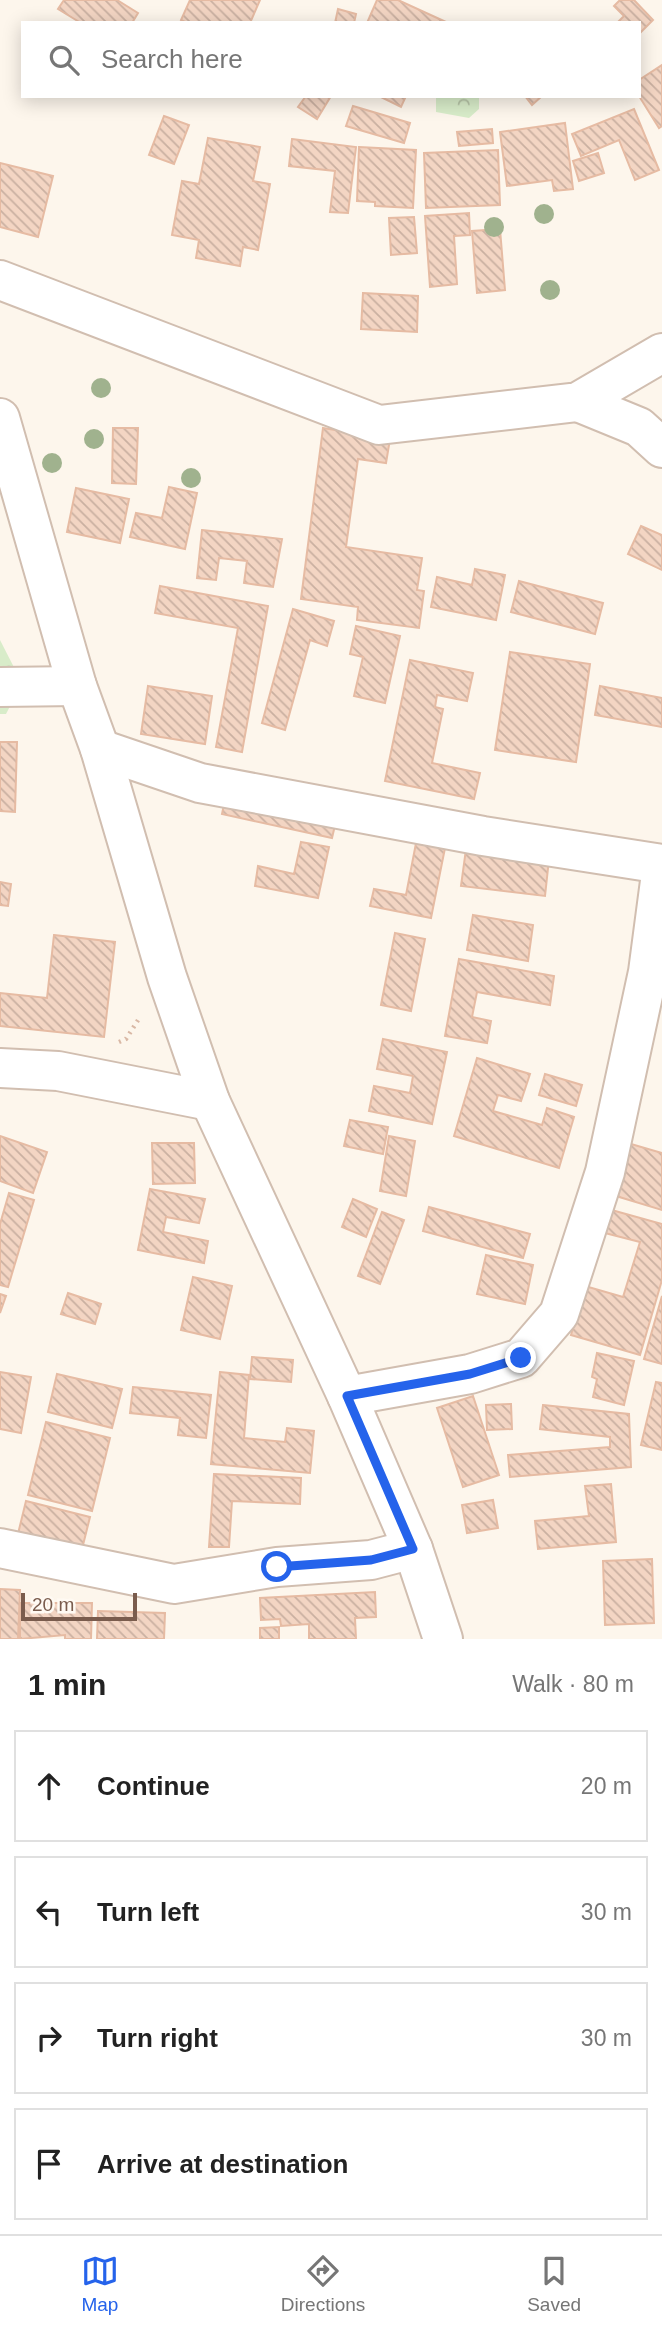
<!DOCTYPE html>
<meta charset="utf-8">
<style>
body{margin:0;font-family:Arial,sans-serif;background:#f6f6f6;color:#222}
.scale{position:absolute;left:21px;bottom:18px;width:116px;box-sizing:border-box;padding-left:7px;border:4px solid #7a5c4d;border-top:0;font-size:19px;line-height:24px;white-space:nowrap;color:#7a5c4d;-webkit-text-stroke:5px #fffaf3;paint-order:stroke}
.stop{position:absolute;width:21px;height:21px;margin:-16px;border:5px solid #2563eb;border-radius:50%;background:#fff}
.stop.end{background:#2563eb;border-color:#fff;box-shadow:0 2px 7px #0008}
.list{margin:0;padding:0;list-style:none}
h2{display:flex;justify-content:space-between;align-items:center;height:91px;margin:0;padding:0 28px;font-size:30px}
h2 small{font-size:23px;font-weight:400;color:#767676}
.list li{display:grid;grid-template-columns:46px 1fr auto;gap:21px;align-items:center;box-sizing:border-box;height:112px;margin:0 14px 14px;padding:0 14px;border:2px solid #e0e0e0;border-radius:0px}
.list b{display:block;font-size:26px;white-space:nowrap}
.list em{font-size:23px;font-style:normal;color:#767676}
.icon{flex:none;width:38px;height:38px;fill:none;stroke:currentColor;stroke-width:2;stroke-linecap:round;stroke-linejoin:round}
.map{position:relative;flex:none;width:662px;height:1639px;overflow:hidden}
.search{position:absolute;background:#fff;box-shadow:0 4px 18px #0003;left:21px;right:21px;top:21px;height:77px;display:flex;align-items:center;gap:18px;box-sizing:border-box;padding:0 24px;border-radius:0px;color:#767676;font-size:26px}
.sheet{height:595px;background:#fff}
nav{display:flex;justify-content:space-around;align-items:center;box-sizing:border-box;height:98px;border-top:2px solid #e0e0e0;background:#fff;font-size:19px;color:#767676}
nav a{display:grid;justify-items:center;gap:4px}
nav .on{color:#2563eb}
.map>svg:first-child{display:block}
.forest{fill:url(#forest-crowns)}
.building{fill:url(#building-back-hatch);stroke:#e6bba3;stroke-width:2}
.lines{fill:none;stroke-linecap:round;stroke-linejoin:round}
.minor-casing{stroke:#d1beb0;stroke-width:42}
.path{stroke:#d9b8a5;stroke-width:4.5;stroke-dasharray:2 5;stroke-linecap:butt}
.minor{stroke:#fff;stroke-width:38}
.tree{fill:#a0b28e}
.route{stroke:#2563eb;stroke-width:9}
</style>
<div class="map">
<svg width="662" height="1639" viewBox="0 0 662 1639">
<defs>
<pattern id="forest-crowns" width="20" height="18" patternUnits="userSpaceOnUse" patternTransform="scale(1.75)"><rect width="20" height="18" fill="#d8ecc9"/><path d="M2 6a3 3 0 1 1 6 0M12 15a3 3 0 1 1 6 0" fill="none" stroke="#b4c2a5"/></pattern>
<pattern id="building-back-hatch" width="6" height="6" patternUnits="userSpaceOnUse" patternTransform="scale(1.75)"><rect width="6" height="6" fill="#f3d5c3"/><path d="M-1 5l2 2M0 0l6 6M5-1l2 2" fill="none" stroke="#cab0a1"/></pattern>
</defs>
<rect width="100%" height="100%" fill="#fdf6ec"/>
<g class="forest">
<polygon points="436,96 479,96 479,109 469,118 436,112"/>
<polygon points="0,640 22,683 6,714 0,714"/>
</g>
<g class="building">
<polygon points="64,0 117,0 138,13 132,23 81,23 58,9"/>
<polygon points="190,0 260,0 250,23 187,23 181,20"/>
<polygon points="377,0 398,0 446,22 367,23"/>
<polygon points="620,0 634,0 653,20 639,34 639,23 617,23 624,16 614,6"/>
<polygon points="338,9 356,14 354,23 335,23"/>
<polygon points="662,65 662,126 659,128 639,96 639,80"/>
<polygon points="306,96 331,96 317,119 298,107"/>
<polygon points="379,96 406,96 401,107"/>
<polygon points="525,96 542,96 532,105"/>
<polygon points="353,106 410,123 404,143 346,126"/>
<polygon points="634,109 659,170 635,180 619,140 581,156 572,134"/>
<polygon points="164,116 189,125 174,164 149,155"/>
<polygon points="565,123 573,189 554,191 552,180 507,186 500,132"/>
<polygon points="492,129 493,143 459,146 457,132"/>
<polygon points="208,138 260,147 253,181 270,184 258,250 243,247 240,266 196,258 199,240 172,235 182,181 199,184"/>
<polygon points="292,139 356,147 348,213 330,212 335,171 289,166"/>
<polygon points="359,147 416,150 413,208 375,206 375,202 357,201"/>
<polygon points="498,150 500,205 426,208 424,153"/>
<polygon points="598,153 604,173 579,181 573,161"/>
<polygon points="0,163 53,176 38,237 0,227"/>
<polygon points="469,213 470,235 454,236 457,284 430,287 425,216"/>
<polygon points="414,217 417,253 391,255 389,218"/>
<polygon points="500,229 505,290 477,293 472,231"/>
<polygon points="363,293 418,296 417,332 361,329"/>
<polygon points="113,428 138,428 136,484 112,483"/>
<polygon points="323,428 390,439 386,463 358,459 346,547 422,558 417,590 424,591 419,628 357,620 358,607 301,599"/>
<polygon points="169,487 197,493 185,549 130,537 136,513 162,518"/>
<polygon points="76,488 129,499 120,543 67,532"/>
<polygon points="641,526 662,535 662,570 628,554"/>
<polygon points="202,530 282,539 273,587 244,583 247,561 219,558 216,580 197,578"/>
<polygon points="475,569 505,575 496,620 431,607 437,577 472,585"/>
<polygon points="519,581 603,603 595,634 511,612"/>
<polygon points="160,586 268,606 242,752 216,747 238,628 155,613"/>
<polygon points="293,609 334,621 327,646 310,640 285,730 262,723"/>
<polygon points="356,626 400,636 385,703 354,696 363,657 350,654"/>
<polygon points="510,652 590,664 576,762 495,750"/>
<polygon points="410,660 473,673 467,701 437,695 435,707 443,709 432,763 480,773 474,799 385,781"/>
<polygon points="148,686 212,696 205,744 141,734"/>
<polygon points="600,686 662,698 662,727 595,715"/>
<polygon points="0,742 17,742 15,812 0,811"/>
<polygon points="226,795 336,821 332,838 222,814"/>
<polygon points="417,838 446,843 431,918 370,906 374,889 406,895"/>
<polygon points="301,842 329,847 318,898 255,886 258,866 294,874"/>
<polygon points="466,849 549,859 545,896 461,886"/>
<polygon points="0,882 11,884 8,906 0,905"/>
<polygon points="473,915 533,925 528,961 467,950"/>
<polygon points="395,933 425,939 411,1011 381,1005"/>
<polygon points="54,935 115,942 104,1037 0,1026 0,993 47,998"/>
<polygon points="459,959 554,976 550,1005 477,992 472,1017 491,1021 487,1043 445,1036"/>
<polygon points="383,1039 447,1052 432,1124 369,1111 374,1086 410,1093 413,1076 377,1069"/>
<polygon points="477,1058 530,1074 521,1101 498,1095 493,1111 542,1125 547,1108 574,1117 559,1168 454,1136"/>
<polygon points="545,1074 582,1085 576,1106 539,1095"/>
<polygon points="350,1120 388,1127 383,1154 344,1146"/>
<polygon points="0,1136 47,1152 33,1193 0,1181"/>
<polygon points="389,1136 415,1141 406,1196 380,1191"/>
<polygon points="152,1143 194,1143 195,1183 153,1184"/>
<polygon points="631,1144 662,1153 662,1210 616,1196"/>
<polygon points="150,1189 205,1199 199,1223 166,1217 163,1232 208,1241 204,1263 138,1250"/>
<polygon points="9,1193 34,1200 8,1287 0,1285 0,1224"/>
<polygon points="353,1199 377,1209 366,1237 342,1227"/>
<polygon points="429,1207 530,1234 523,1258 423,1231"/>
<polygon points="608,1209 662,1224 662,1280 640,1355 571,1335 585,1286 623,1297 640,1242 601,1232"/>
<polygon points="382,1212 404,1220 380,1284 358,1276"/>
<polygon points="486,1255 533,1265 525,1304 477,1294"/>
<polygon points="193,1277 232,1286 220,1339 181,1330"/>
<polygon points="68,1293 101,1304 95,1324 61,1314"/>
<polygon points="0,1294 6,1296 0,1313"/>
<polygon points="662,1296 662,1364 644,1359"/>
<polygon points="597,1353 634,1361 624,1405 593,1397 597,1379 592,1377"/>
<polygon points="252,1357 293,1360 291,1382 250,1379"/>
<polygon points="0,1372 31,1377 21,1433 0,1429"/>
<polygon points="220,1372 249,1375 244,1438 285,1442 287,1428 314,1431 310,1473 211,1464"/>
<polygon points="57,1374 122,1389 112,1428 48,1412"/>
<polygon points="656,1382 662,1383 662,1450 641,1445"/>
<polygon points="133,1387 211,1395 206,1438 178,1435 180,1418 130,1413"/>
<polygon points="473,1396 499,1475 463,1487 437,1408"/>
<polygon points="511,1404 512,1429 487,1430 486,1405"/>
<polygon points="543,1405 629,1414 631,1467 510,1477 508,1455 610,1447 610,1437 540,1429"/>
<polygon points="46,1422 110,1438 92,1511 28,1495"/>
<polygon points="214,1474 301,1478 300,1504 232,1501 229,1547 209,1547"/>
<polygon points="611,1484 616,1542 538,1549 535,1521 589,1516 585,1486"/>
<polygon points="493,1500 498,1528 467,1533 462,1505"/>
<polygon points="26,1501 90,1517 80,1557 16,1542"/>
<polygon points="652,1559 654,1623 605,1625 603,1561"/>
<polygon points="0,1589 20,1590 18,1639 0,1639"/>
<polygon points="375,1592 376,1617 355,1618 356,1639 309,1639 309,1624 281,1626 280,1619 261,1620 260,1598"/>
<polygon points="20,1603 92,1603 91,1639 65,1639 65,1635 20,1639"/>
<polygon points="98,1611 165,1613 164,1639 97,1639"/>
<polygon points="279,1627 279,1639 260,1639 260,1628"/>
</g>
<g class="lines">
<g class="minor-casing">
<g id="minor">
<polyline points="0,280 379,425 578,402 662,353"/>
<polyline points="578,402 639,427 662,448"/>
<polyline points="0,418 77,686 100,749 167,977 210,1101 347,1396 413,1549 443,1639"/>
<polyline points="0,687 77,686"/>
<polyline points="100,749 200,783 483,836 662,864"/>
<polyline points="0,1068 58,1071 210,1101"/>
<polyline points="347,1396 470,1374 521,1358 559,1314 605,1172 648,972 662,866"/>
<polyline points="0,1548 174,1584 277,1567 371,1560 413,1549"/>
</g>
</g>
<polyline class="path" points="119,1042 126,1039 140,1017"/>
<use href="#minor" class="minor"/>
</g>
<g class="tree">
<circle cx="544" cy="214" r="10"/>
<circle cx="494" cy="227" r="10"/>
<circle cx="550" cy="290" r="10"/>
<circle cx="101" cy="388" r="10"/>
<circle cx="94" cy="439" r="10"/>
<circle cx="52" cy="463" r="10"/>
<circle cx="191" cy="478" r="10"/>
</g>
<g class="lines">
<polyline class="route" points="277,1567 371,1560 413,1549 347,1396 470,1374 521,1358"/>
</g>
</svg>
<div class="scale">20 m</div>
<div class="stop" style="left:277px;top:1567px"></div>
<div class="stop end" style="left:521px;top:1358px"></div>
<div class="search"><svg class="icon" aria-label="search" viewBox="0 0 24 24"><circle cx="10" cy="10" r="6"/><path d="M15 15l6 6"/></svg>Search here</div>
</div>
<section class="sheet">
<h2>1 min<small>Walk · 80 m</small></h2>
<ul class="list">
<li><svg class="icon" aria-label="ahead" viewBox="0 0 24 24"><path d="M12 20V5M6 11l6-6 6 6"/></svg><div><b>Continue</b></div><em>20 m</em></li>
<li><svg class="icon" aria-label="left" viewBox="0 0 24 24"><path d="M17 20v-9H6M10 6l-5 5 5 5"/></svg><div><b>Turn left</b></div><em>30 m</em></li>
<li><svg class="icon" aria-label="right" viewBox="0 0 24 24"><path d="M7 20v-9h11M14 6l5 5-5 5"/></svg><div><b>Turn right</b></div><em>30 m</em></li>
<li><svg class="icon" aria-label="arrive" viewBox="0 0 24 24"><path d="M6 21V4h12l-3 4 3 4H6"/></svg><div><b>Arrive at destination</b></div></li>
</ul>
</section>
<nav>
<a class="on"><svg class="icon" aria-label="map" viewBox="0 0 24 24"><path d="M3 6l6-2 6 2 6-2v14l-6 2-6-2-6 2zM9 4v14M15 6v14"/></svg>Map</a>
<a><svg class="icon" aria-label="directions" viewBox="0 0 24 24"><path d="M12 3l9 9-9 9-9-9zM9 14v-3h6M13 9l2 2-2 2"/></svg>Directions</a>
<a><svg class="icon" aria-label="saved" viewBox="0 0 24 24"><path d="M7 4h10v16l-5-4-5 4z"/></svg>Saved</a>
</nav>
